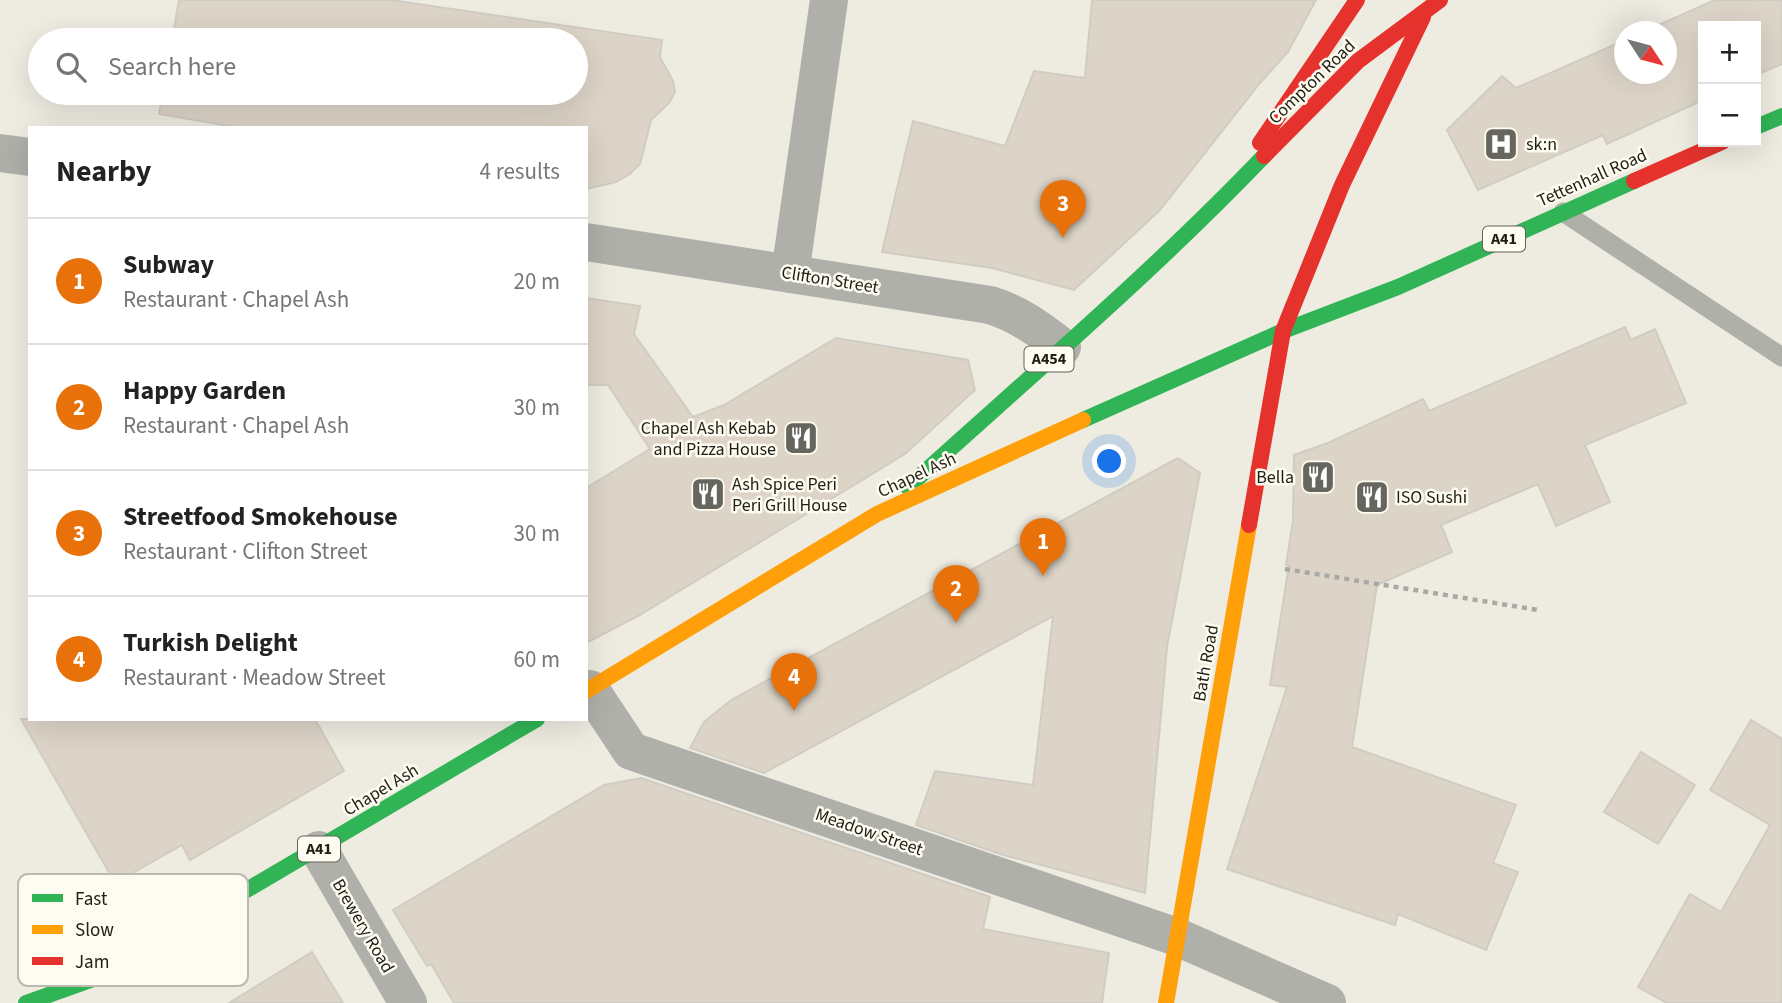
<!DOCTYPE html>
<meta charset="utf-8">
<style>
body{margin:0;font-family:"Source Sans 3",sans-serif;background:#f6f6f6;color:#222}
.controls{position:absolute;right:21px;top:21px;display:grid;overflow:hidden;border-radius:0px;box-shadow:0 7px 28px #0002}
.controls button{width:63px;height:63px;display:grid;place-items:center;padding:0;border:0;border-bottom:2px solid #e0e0e0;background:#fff;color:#222;font:35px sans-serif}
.compass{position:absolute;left:1614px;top:21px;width:63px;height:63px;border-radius:50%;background:#fff;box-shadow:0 7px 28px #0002;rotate:126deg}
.you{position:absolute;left:1110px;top:462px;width:24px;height:24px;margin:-18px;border:5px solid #fff;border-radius:50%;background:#1a73e8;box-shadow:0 0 0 10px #1a73e833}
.badge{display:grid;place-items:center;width:46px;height:46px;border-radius:50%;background:#67665e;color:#fff;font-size:23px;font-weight:700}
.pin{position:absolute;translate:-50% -58px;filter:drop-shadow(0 2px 4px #0008)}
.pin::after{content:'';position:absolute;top:37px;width:24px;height:21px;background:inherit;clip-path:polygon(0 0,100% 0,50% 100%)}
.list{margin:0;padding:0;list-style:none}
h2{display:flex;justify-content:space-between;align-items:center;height:91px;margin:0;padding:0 28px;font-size:30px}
h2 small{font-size:23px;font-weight:400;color:#767676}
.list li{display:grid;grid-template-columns:46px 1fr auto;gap:21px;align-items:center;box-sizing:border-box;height:126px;padding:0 28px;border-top:2px solid #e0e0e0}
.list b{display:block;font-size:26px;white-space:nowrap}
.list p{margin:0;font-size:23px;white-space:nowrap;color:#767676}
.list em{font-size:23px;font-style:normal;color:#767676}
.icon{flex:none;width:38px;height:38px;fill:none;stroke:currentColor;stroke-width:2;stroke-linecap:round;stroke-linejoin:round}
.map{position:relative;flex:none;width:1782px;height:1003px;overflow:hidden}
.search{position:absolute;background:#fff;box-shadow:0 7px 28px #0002;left:28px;top:28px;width:560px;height:77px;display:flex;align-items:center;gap:18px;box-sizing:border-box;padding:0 24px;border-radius:38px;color:#767676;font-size:26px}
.panel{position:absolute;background:#fff;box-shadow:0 7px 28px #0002;left:28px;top:126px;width:560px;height:595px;border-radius:0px}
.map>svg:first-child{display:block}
.building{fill:#ddd4c8;stroke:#d0ccc4;stroke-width:2}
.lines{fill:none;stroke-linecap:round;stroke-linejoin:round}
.path{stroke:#a8a9a4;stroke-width:4.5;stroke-dasharray:5 5;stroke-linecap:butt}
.lane{stroke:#b0b0ab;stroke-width:19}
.street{stroke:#b0b0ab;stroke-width:38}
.fast{stroke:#30b455;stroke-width:16}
.slow{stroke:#ff9f0a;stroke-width:16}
.jam{stroke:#e5322d;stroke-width:16}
.labels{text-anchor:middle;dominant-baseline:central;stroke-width:5;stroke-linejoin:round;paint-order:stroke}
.shield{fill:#fefcf1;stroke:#626158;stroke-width:2}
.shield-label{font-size:16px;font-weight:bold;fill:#1f1e17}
.street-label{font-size:18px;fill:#1f1e17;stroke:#fefcf1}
.poi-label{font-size:18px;fill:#1f1e17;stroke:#fefcf1;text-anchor:start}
.key{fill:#fefcf1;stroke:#bbb9b0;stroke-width:2}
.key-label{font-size:19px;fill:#1f1e17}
</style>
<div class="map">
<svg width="1782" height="1003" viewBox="0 0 1782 1003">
<rect width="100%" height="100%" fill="#eeece1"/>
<g class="building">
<polygon points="179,0 391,0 662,40 660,57 673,81 675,92 669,103 651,120 640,164 630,174 616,182 586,189 586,128 241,128 159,114 163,93 576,93 576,40 172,40"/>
<polygon points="1092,0 1316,0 1288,52 1260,83 1160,210 1074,290 992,268 882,252 913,121 1005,146 1034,71 1085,78"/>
<polygon points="1715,0 1782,0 1782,64 1756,75 1756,26 1703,26 1703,100 1607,144 1603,135 1478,190 1447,130 1502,76 1516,88 1625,40 1625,74 1667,74 1667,32 1643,32"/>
<polygon points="586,298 640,306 634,334 693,417 724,405 836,338 968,360 975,390 905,454 640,615 586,643 586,488 650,449 608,385 586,385"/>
<polygon points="1625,327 1631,340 1655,329 1686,403 1585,445 1610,502 1556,526 1538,484 1441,525 1452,552 1377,585 1352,747 1516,805 1493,863 1518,872 1486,950 1398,914 1395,925 1227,869 1287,687 1270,685 1289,565 1286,565 1293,521 1294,455 1328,443 1423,399 1429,411"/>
<polygon points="1178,458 1200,473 1167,647 1145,893 1000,854 916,825 935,771 1033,785 1053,616 764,773 690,748 704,722 731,700"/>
<polygon points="21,719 315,719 344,771 190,860 182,845 115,883"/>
<polygon points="1751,720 1782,739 1782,1003 1667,1003 1638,987 1690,894 1721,912 1770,825 1710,790"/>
<polygon points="1641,752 1695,785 1658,844 1604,812"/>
<polygon points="641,778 990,897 983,929 1109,953 1102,1003 454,1003 431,964 427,966 393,910 604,785"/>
<polygon points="312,952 343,1003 229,1003"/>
</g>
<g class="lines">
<polyline class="path" points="1285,569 1538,610"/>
<polyline class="lane" points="1563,212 1782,357"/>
<g class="street">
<polyline points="0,153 30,157"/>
<path d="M 586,242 L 990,305 C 1019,314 1039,329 1062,347"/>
<polyline points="790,274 829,0"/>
<polyline points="590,689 631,751 1177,937 1327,1003"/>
<polyline points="319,850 408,1003"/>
</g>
<g class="fast">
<polyline points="1756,127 1782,116"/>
<polyline points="1083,420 1283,331 1398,287 1634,181"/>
<path d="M 908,487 C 1028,378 1152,273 1264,156"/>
<polyline points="26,1003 99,977 537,719"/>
</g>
<g class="slow">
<polyline points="586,691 877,514 1083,420"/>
<polyline points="1166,1003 1249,525"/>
</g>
<g class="jam">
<polyline points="1260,143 1357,0"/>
<polyline points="1264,156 1358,61 1440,0"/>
<polyline points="1634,181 1722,142"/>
<polyline points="1283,331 1342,185 1423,17"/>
<polyline points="1249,525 1283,331"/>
</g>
</g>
<defs>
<g id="hospital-square" transform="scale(1.75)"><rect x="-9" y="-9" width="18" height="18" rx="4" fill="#67665e" stroke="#fefcf1"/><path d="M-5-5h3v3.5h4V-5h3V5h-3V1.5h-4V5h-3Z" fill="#fff"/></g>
<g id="restaurant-square" transform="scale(1.75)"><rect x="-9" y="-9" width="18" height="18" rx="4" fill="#67665e" stroke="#fefcf1"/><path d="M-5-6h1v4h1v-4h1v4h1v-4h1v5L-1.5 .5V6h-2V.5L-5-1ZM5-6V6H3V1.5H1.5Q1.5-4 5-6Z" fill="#fff"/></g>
</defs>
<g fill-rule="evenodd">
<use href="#hospital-square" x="1501" y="144"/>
<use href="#restaurant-square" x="801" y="438"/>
<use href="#restaurant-square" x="1318" y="477"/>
<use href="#restaurant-square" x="708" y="494"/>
<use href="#restaurant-square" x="1372" y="497"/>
</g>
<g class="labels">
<g class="shield">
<rect x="1483" y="226.5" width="42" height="25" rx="5"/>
<rect x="1024.5" y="346.5" width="49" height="25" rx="5"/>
<rect x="298" y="836.5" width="42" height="25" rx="5"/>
</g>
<g class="shield-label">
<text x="1504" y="239">A41</text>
<text x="1049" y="359">A454</text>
<text x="319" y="849">A41</text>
</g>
<g class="street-label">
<text transform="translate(1312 82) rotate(-44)">Compton Road</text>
<text transform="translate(1592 178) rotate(-24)">Tettenhall Road</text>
<text transform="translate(830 280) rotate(9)">Clifton Street</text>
<text transform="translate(917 475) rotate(-25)">Chapel Ash</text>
<text transform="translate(1206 663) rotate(-80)">Bath Road</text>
<text transform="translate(381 790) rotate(-31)">Chapel Ash</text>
<text transform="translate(869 832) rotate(19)">Meadow Street</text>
<text transform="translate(363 926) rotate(60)">Brewery Road</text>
</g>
<g class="poi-label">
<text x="1526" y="144">sk:n</text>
<text x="776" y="428" text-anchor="end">Chapel Ash Kebab<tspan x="776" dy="21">and Pizza House</tspan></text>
<text x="1294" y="477" text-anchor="end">Bella</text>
<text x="732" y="484">Ash Spice Peri<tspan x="732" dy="21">Peri Grill House</tspan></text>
<text x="1396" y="497">ISO Sushi</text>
</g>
</g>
<rect x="18" y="874" width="230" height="112" rx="10" class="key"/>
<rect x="32" y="894" width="31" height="8" fill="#30b455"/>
<rect x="32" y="925" width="31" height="9" fill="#ff9f0a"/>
<rect x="32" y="957" width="31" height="8" fill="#e5322d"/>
<g class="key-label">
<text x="75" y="905">Fast</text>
<text x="75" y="936">Slow</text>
<text x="75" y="968">Jam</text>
</g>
</svg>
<div class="controls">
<button>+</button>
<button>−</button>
</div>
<svg class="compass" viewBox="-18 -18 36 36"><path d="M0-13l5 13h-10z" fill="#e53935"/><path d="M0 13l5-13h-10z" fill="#767676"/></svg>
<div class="you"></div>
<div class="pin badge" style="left:1043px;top:576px;background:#e8710a">1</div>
<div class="pin badge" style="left:956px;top:623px;background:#e8710a">2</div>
<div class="pin badge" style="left:1063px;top:238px;background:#e8710a">3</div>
<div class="pin badge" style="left:794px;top:711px;background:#e8710a">4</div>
<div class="search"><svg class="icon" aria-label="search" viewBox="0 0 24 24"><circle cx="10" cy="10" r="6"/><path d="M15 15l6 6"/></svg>Search here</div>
<section class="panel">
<h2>Nearby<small>4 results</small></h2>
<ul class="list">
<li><span class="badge" style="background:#e8710a">1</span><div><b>Subway</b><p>Restaurant · Chapel Ash</p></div><em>20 m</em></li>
<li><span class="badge" style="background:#e8710a">2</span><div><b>Happy Garden</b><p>Restaurant · Chapel Ash</p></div><em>30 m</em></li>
<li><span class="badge" style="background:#e8710a">3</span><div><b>Streetfood Smokehouse</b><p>Restaurant · Clifton Street</p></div><em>30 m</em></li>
<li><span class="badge" style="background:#e8710a">4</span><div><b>Turkish Delight</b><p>Restaurant · Meadow Street</p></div><em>60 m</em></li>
</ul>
</section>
</div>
